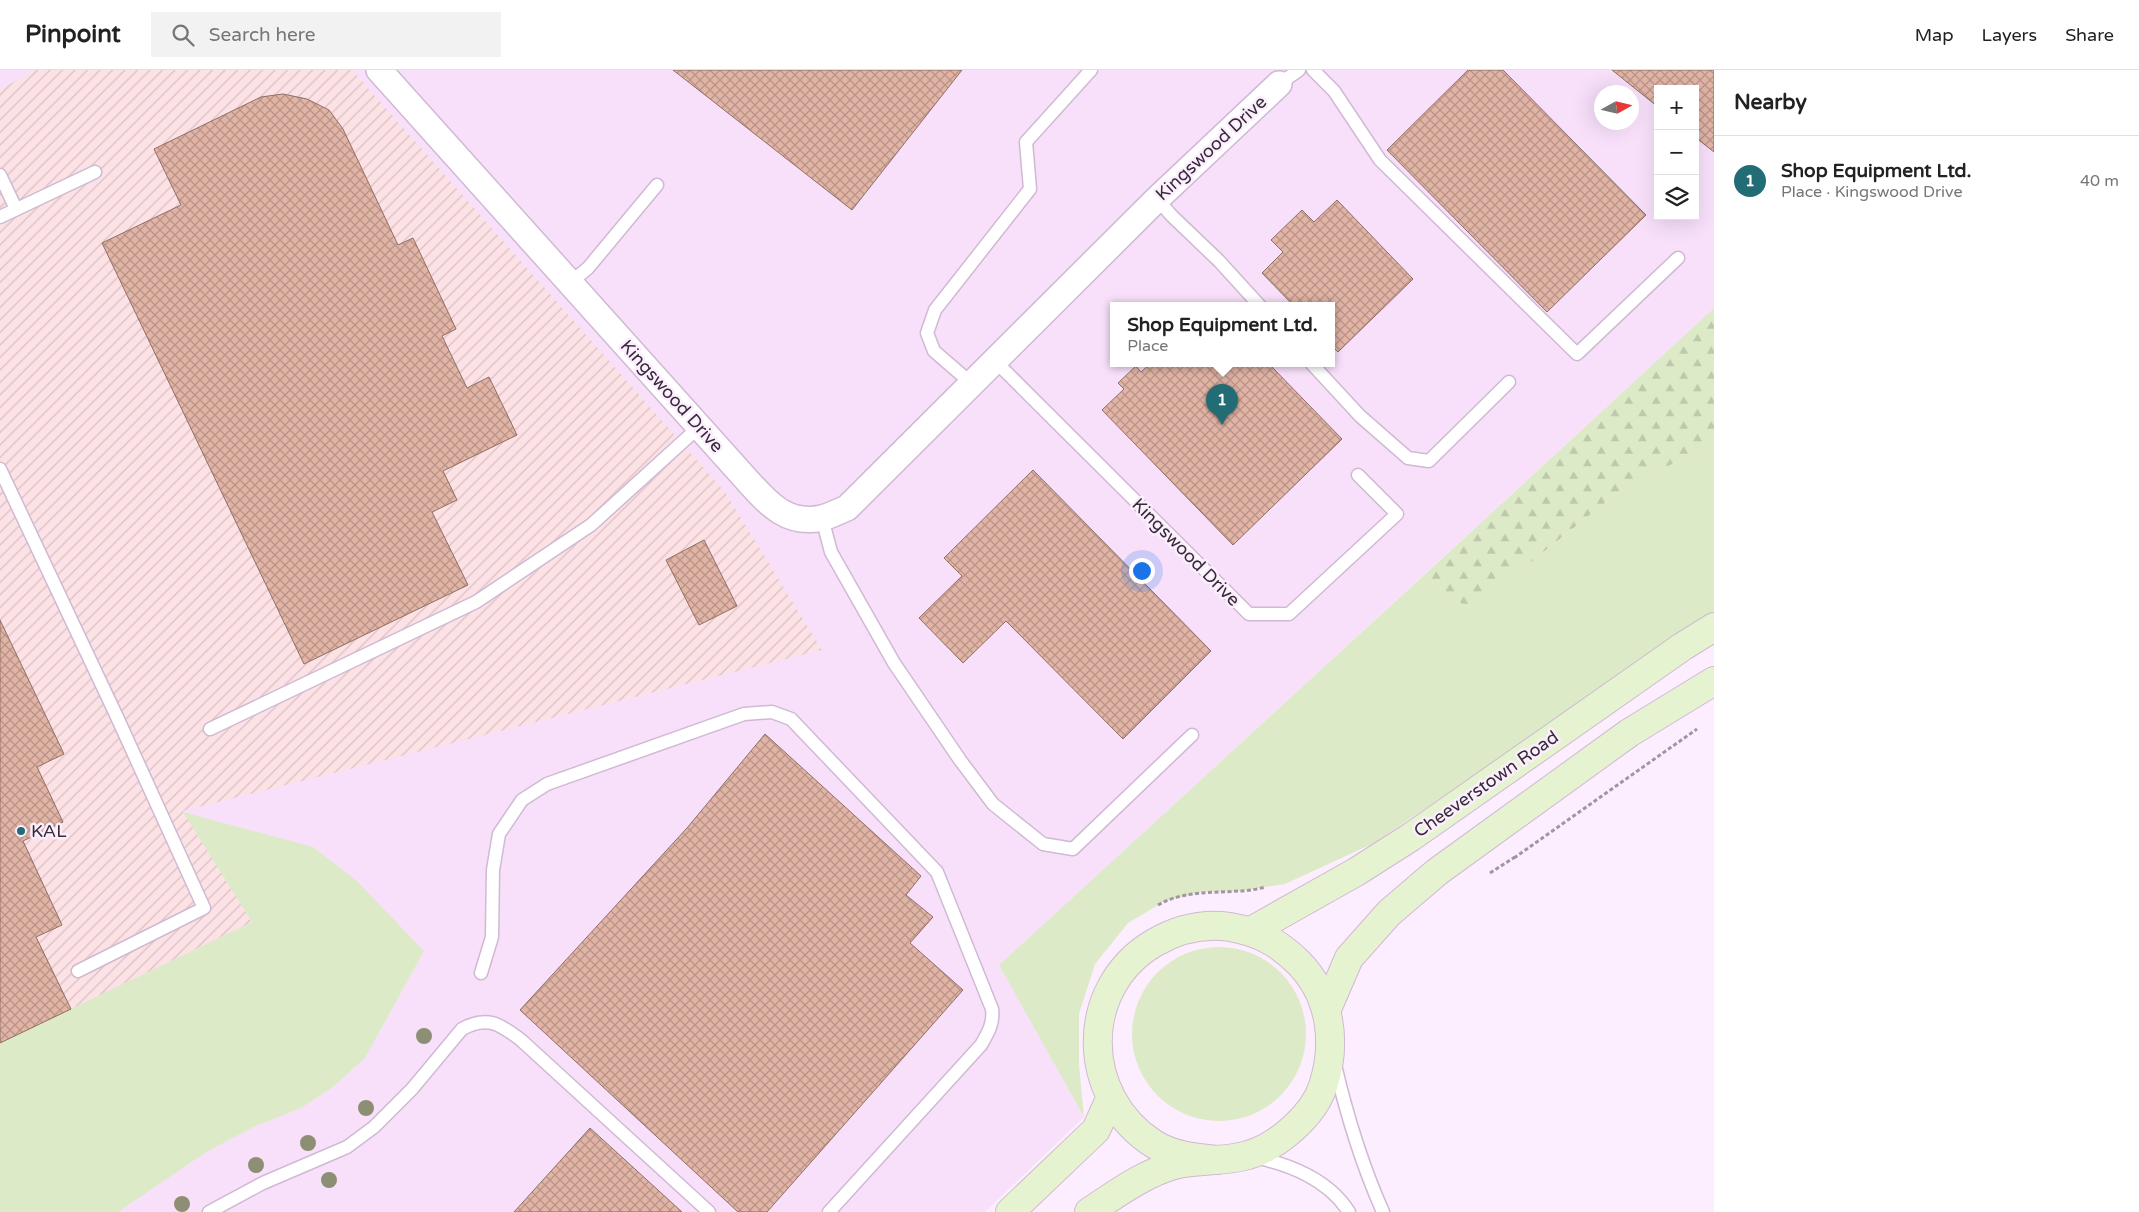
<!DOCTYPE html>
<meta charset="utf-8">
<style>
body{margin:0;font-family:"Varela Round",sans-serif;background:#f2f2f2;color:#222}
.controls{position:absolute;right:15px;top:15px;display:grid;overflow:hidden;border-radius:0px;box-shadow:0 5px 20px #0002}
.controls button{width:45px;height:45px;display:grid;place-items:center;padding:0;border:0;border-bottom:1px solid #e0e0e0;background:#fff;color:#222;font:25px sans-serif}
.compass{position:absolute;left:1594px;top:15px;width:45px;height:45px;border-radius:50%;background:#fff;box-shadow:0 5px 20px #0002;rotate:82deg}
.you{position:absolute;left:1141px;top:500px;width:18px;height:18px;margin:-12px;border:4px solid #fff;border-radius:50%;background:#1a73e8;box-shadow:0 0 0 8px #1a73e833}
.badge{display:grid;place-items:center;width:32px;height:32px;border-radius:50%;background:#226c75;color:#fff;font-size:16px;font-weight:700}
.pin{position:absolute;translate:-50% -41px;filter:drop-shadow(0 1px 2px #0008)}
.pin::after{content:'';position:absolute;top:26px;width:18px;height:15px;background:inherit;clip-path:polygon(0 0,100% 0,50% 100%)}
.popup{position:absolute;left:1110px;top:232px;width:225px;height:65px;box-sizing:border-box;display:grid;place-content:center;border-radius:0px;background:#fff;filter:drop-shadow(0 1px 4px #0005);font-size:16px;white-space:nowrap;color:#767676}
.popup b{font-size:19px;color:#222}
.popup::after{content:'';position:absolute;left:50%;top:100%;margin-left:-10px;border:10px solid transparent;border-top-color:#fff}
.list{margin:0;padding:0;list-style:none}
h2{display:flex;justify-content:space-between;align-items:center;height:65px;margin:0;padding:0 20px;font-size:21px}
h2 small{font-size:16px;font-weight:400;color:#767676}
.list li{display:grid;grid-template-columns:32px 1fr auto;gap:15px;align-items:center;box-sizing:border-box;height:90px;padding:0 20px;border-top:1px solid #e0e0e0}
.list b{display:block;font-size:19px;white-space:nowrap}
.list p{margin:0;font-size:16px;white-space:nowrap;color:#767676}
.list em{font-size:16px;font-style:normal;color:#767676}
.icon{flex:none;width:28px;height:28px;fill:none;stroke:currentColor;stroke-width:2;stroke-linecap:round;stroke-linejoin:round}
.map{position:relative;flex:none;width:1714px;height:1142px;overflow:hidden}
header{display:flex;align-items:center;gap:30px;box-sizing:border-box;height:70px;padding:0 25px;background:#fff;border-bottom:1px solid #e0e0e0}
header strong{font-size:24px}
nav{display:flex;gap:28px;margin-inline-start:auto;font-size:18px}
.search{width:350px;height:45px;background:#f2f2f2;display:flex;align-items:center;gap:12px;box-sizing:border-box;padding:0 18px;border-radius:0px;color:#767676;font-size:19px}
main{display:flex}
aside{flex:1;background:#fff}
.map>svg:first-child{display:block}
.built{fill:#f8e0fb;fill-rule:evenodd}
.industrial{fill:url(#industrial-furrows)}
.green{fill:#dceac7}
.forest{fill:url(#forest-firs)}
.building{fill:url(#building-cross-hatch);stroke:#8f6f65}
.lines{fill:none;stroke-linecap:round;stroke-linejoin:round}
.lane-casing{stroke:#d0b9d3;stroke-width:15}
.street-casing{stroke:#d0b9d3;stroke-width:28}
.secondary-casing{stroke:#d0b9d3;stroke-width:30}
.path{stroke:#a195a2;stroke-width:3;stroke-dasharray:4 2.5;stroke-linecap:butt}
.lane{stroke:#fff;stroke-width:12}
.street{stroke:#fff;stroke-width:25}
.secondary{stroke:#e6f3d0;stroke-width:28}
.tree{fill:#8c8f73}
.poi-dot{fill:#226c75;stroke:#fceefe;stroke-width:2}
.labels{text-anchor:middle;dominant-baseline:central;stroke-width:5;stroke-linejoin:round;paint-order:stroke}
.street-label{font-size:18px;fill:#352c36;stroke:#fceefe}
.poi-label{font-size:18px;fill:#352c36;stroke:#fceefe;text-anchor:start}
</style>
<header>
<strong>Pinpoint</strong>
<div class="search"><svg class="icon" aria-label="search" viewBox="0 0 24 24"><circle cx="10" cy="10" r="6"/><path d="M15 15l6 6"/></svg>Search here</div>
<nav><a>Map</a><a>Layers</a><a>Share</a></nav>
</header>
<main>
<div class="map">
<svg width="1714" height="1142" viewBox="0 0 1714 1142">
<defs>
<pattern id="industrial-furrows" width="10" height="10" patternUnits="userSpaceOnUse" patternTransform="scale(1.25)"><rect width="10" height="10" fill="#fce1e5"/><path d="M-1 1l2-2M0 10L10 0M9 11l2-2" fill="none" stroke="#d9c1c5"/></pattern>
<pattern id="forest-firs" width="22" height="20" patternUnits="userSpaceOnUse" patternTransform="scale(1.25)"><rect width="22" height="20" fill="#dceac7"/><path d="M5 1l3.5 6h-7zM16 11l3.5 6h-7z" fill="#bdc9ac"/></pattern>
<pattern id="building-cross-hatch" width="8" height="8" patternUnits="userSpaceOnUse" patternTransform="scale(1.25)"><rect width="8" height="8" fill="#e2b4a6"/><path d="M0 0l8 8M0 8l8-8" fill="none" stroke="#b89388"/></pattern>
</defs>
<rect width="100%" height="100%" fill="#fceefe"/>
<path class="built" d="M 0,0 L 1714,0 L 1714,238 L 999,895 L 1084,1047 L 985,1142 L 118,1142 L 208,1081 L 256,1056 L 301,1038 L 333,1017 L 365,988 L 424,881 L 183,742 L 252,852 L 0,973 ZM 1658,19 L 1695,19 L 1695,146 L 1658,146 ZM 1602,22 L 1632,22 L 1632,52 L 1602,52 ZM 1113,236 L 1331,236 L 1331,294 L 1113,294 Z"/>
<polygon class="industrial" points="33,0 352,0 725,422 822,580 183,741 252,852 0,973 0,20"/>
<g class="green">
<polygon points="1714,374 1714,544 1374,773 1285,814 1240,821 1203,822 1165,831 1128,853 1095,894 1079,944 1079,995 1084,1047 999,895 1423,506 1471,540 1626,416"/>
<polygon points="183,742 313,777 357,811 424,881 365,988 333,1017 301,1038 256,1056 208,1081 118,1142 0,1142 0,973 252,852"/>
<circle cx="1219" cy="964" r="87"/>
</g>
<polygon class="forest" points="1714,238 1714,374 1626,416 1471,540 1423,506"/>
<g class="building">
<polygon points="673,0 962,0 852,140"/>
<polygon points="1468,0 1503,0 1646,145 1547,242 1387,80"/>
<polygon points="1612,0 1714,0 1714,82 1695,67 1695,19 1658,19 1658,37"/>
<polygon points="283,24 307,29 329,40 343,59 398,175 413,168 456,259 442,266 467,318 489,307 517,365 443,401 457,430 432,442 468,515 304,594 102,173 181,135 154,79 261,27"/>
<polygon points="1337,130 1413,209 1338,282 1331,275 1331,236 1294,236 1262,203 1283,182 1271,170 1302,140 1314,152"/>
<polygon points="1150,294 1269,294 1342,369 1233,475 1102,340 1124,319 1118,313 1136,296 1141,302"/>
<polygon points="1033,400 1211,581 1123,669 1006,551 963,593 919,548 962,506 944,488"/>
<polygon points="704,470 737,536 699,555 666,490"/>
<polygon points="0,550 64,684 37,697 63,752 23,771 62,855 36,867 71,939 0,973"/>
<polygon points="765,664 921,806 906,825 933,847 910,873 963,920 767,1142 738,1142 520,940 687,758"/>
<polygon points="590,1058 682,1142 514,1142"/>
</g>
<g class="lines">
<g class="lane-casing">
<g id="lane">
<polyline points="1313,0 1334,21 1380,90 1577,284 1678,188"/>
<polyline points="1279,14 1299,0"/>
<polyline points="0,105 16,139"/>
<polyline points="1157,129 1172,146 1219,191 1260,236"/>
<polyline points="0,147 95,102"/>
<polyline points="571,212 588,198 657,115"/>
<polyline points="994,290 1249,544 1289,544 1397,444 1358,405"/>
<polyline points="1312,294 1360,346 1408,388 1429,391 1509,312"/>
<polyline points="971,313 934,281 927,263 935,240 1030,119 1026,72 1091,0"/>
<polyline points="0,399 117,647 204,838 78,901"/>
<polyline points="822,448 831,482 894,593 960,690 993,734 1043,774 1073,779 1192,665"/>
<polyline points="210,659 476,532 591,455 699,357"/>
<path d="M 481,903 L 492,867 L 493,800 L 499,764 L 522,730 L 547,714 L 744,644 L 772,642 L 791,649 L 937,802 L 992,939 C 994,953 988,963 981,975 L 829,1142"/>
<path d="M 1335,995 C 1347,1046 1362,1095 1383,1142"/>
<path d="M 1255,1087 C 1290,1095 1328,1109 1349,1142"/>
<path d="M 209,1142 L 263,1113 L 347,1077 L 374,1057 L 412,1019 L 462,959 C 487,945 500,954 521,970 L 709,1142"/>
</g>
</g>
<g class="street-casing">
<path id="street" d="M 379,0 L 746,409 C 767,432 786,456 822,448 C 830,446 839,441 847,438 L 1157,129 L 1279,14"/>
</g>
<g class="secondary-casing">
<g id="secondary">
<polyline points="1251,861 1356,802 1411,767 1682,577 1714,557"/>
<polyline points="1327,939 1349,888 1389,843 1437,802 1629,663 1714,611"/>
<polyline points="1010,1142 1096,1060 1110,1029"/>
<path d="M 1089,1142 C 1116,1124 1146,1102 1178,1094 C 1201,1089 1225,1092 1248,1085 C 1277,1077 1314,1045 1323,1016 C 1337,973 1331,926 1299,893 C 1278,872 1258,862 1230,857 C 1202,853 1178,859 1154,873 C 1078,918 1080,1027 1154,1074 C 1173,1086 1196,1088 1218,1090"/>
</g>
</g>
<g class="path">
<polyline points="1514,788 1697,659"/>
<polyline points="1490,803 1515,787"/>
<path d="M 1158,835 C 1182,821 1211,823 1239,821 C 1248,821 1257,819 1266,817"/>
</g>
<use href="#lane" class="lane"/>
<use href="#street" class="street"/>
<use href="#secondary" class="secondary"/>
</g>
<g class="tree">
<circle cx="424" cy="966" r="8"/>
<circle cx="366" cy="1038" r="8"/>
<circle cx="308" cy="1073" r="8"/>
<circle cx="256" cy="1095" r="8"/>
<circle cx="329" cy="1110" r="8"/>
<circle cx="182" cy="1134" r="8"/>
</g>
<circle class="poi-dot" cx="21" cy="761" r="5"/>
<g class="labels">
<g class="street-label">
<text transform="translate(1211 78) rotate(-43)">Kingswood Drive</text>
<text transform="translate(672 326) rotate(48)">Kingswood Drive</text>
<text transform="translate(1186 482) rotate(45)">Kingswood Drive</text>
<text transform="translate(1486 714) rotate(-35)">Cheeverstown Road</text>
</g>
<g class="poi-label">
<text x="31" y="761">KAL</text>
</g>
</g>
</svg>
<div class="controls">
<button>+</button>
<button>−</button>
<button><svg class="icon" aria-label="layers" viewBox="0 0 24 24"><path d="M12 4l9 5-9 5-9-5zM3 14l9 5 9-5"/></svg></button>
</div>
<svg class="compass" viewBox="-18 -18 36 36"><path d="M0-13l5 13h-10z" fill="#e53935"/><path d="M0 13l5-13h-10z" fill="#767676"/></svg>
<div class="you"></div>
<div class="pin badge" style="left:1222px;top:355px">1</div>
<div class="popup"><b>Shop Equipment Ltd.</b>Place</div>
</div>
<aside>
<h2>Nearby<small></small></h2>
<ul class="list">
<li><span class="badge">1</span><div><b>Shop Equipment Ltd.</b><p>Place · Kingswood Drive</p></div><em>40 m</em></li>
</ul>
</aside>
</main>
